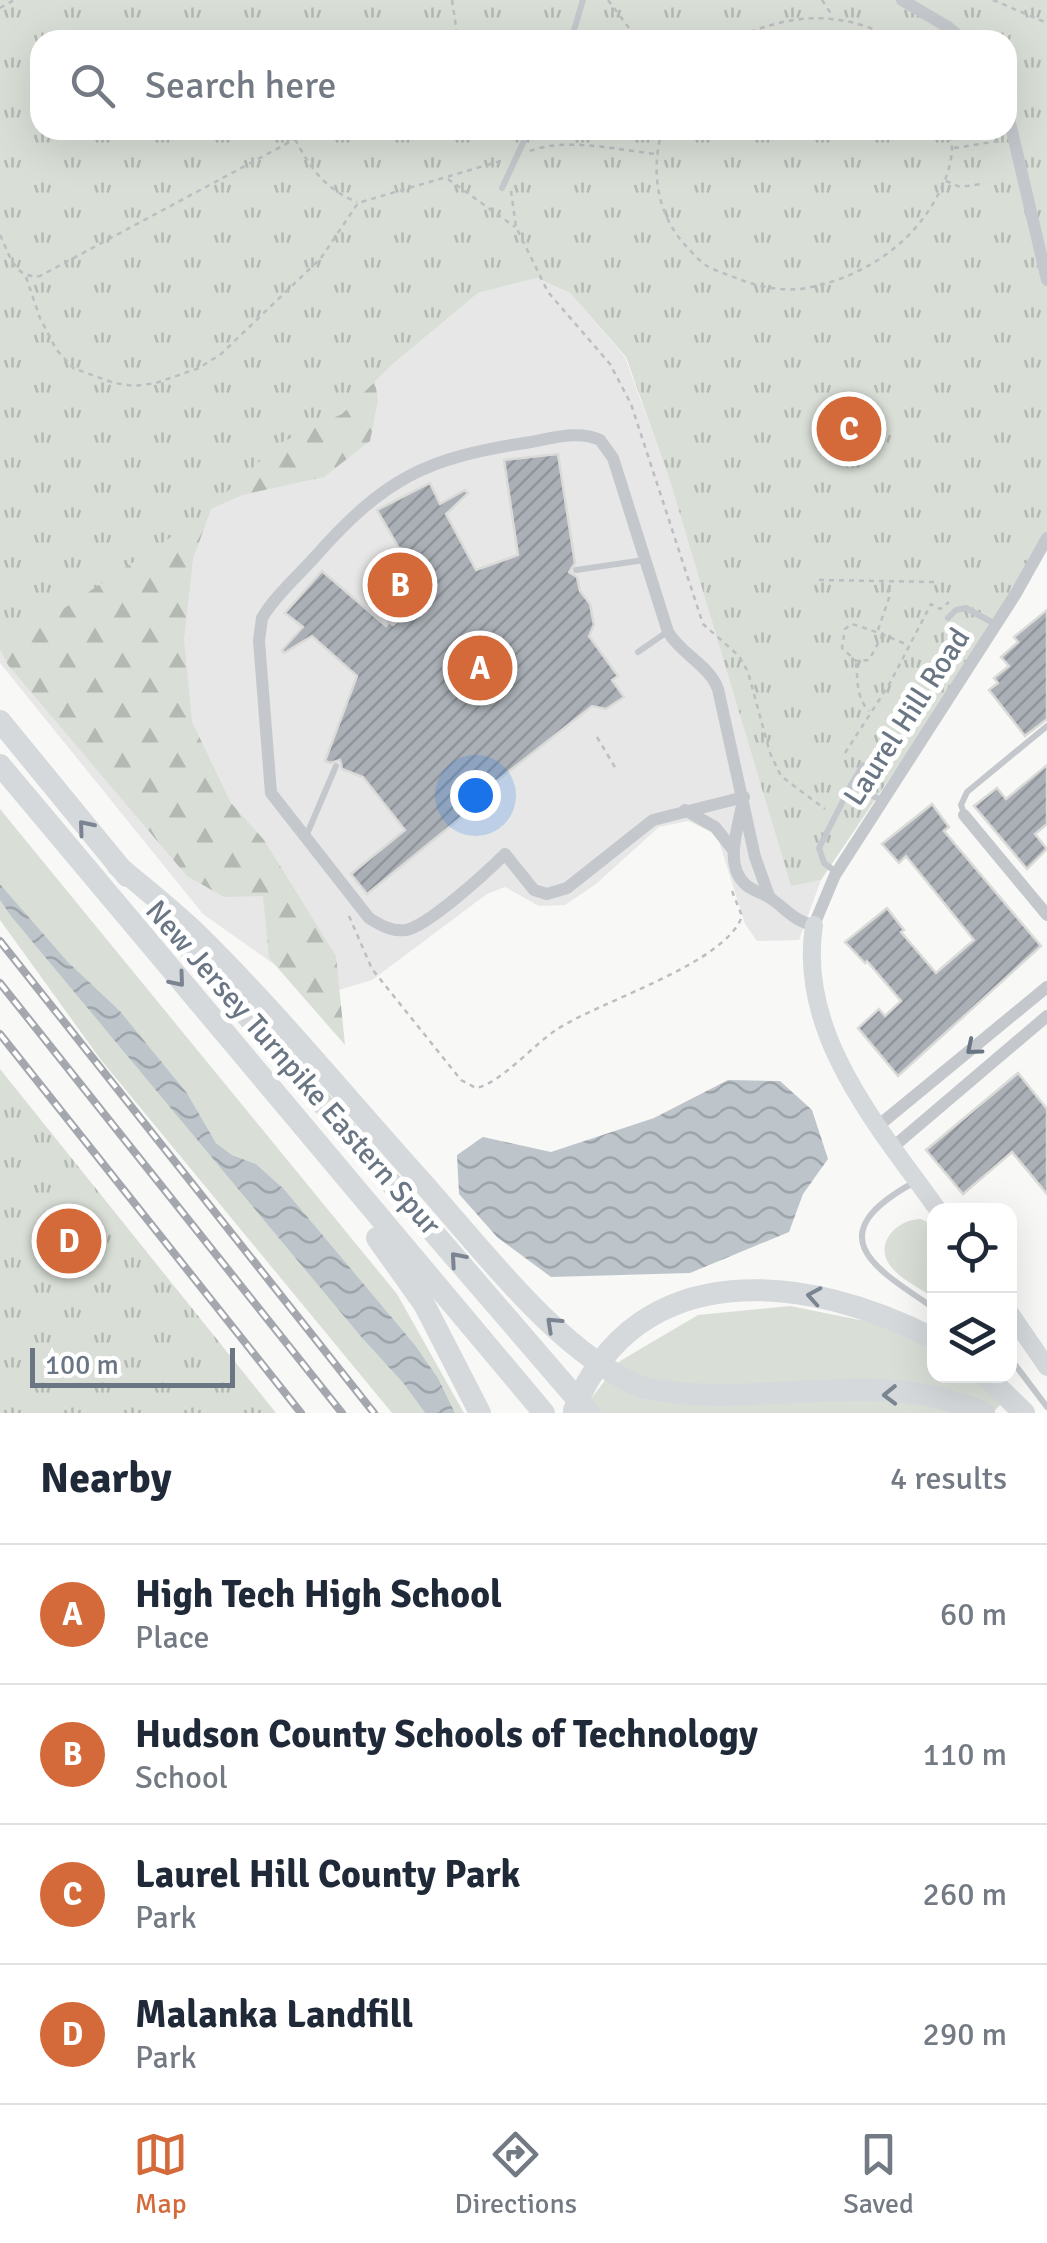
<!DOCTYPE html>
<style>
body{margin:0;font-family:Signika,sans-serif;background:#f6f6f7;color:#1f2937}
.controls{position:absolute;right:30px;bottom:30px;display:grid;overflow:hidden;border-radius:20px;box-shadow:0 10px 40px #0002}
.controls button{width:90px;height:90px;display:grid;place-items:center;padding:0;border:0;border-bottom:2px solid #e0e1e3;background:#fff;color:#1f2937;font:50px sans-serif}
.scale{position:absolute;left:30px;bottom:25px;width:205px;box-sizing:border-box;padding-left:10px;border:5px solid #6a7684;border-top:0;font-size:28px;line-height:35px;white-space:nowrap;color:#6a7684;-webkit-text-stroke:8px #fff;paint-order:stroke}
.you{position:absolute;left:475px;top:795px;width:35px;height:35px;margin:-25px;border:8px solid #fff;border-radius:50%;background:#1a73e8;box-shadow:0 0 0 15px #1a73e833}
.badge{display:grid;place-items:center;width:65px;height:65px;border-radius:50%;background:#d46a3a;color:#fff;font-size:32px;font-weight:700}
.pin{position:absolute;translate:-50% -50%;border:5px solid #fff;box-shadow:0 2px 10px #0006}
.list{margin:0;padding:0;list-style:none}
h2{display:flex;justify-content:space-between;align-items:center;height:130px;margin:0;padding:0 40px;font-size:42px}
h2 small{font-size:32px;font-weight:400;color:#747a83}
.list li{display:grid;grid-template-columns:65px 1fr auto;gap:30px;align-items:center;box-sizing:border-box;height:140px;padding:0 40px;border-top:2px solid #e0e1e3}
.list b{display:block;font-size:38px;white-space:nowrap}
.list p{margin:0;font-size:32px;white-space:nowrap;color:#747a83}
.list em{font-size:32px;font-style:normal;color:#747a83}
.icon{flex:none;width:55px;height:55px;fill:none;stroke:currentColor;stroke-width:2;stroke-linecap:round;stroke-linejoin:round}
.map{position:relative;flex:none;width:1047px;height:1413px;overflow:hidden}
.search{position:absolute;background:#fff;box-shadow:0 10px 40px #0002;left:30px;right:30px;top:30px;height:110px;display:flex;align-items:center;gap:25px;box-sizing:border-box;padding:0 35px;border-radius:30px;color:#747a83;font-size:38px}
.sheet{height:690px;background:#fff}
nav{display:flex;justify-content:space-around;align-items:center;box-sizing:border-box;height:140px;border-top:2px solid #e0e1e3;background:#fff;font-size:28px;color:#747a83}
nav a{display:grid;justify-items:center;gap:5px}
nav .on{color:#d46a3a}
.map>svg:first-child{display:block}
.built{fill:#e6e7e6}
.grass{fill:#d9dfd7}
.forest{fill:url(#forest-firs)}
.park{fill:url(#park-tufts);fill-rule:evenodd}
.water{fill:url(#water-waves)}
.building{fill:url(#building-hatch);stroke:#dadad8;stroke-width:2.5}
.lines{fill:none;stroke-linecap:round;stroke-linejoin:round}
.path{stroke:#bcbec1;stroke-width:2.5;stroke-dasharray:5 5;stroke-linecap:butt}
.lane{stroke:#c4c7cb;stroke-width:6}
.street{stroke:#c4c7cb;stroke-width:12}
.secondary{stroke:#d5d9dc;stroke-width:18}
.highway{stroke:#d5d9dc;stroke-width:22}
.rail-casing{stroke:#a4a8ae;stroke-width:8}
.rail{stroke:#fff;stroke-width:4;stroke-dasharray:11;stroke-linecap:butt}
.oneway{stroke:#7a8591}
.oneway2{stroke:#6a7684}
.labels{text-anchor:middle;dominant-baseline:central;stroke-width:10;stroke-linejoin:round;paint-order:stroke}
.street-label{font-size:30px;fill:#6a7684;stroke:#fff}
</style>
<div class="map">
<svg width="1047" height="1413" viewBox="0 0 1047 1413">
<defs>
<pattern id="forest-firs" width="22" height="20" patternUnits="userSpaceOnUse" patternTransform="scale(2.5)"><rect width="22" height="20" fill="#d9dfd7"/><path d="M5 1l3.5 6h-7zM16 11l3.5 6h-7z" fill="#b4b9b4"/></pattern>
<pattern id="park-tufts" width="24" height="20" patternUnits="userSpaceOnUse" patternTransform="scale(2.5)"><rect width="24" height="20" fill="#d9dfd7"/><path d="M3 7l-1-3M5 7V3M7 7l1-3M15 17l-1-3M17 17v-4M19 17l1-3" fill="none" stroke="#b4b9b4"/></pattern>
<pattern id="water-waves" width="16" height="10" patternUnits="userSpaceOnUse" patternTransform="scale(2.5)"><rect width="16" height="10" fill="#bdc5ca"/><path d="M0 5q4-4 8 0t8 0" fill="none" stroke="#9ea5aa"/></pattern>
<pattern id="building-hatch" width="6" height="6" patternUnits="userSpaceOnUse" patternTransform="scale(2.5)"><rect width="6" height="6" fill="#aab0b6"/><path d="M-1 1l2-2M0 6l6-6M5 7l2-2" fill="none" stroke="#8e949a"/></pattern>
</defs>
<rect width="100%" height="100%" fill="#f8f8f6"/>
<polygon class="built" points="537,278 570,293 625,357 670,481 791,885 821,880 799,940 757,941 745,924 717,835 688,821 659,827 596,884 565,905 539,906 505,887 487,894 372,980 319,996 203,914 0,663 0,651 278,444 342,414 394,363 478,293"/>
<g class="grass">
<polygon points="0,809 397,1294 464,1413 455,1413 438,1378 415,1345 284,1189 256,1164 232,1155 216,1143 187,1093 120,1011 68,962 0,884"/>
<polygon points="0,900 362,1338 404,1384 425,1413 392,1413 101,1060 0,920"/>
<path d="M 921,1219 L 934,1226 L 934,1298 C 921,1289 904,1281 893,1269 C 871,1246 896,1219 921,1219 Z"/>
<polygon points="790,1306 885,1325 934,1349 934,1376 970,1376 1003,1401 993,1413 580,1413 620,1361 698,1315"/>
</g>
<polygon class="forest" points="0,359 375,382 378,400 370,441 324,477 242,495 211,509 193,559 184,640 192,722 231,803 264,840 336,956 345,1045 269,958 263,896 224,897 187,876 8,665 0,649"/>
<g class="park">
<path d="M 0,0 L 1047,0 L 1047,545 L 821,880 L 791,886 L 670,481 L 626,357 L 570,293 L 537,278 L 478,293 L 394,363 L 342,414 L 278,444 L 198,519 L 0,651 ZM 40,40 L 1007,40 L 1007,130 L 40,130 Z"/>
<polygon points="0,1069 276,1413 0,1413"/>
</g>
<g class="water">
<polygon points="0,884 68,962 120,1011 187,1093 216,1143 232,1155 256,1164 284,1189 415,1345 438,1378 455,1413 425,1413 404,1384 362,1338 11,916 0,900"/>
<polygon points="728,1080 780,1081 812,1110 828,1159 803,1194 789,1232 690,1273 551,1277 497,1237 459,1194 457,1155 483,1137 551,1152 654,1118"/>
</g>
<g class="building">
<polygon points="558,454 575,563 569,572 577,577 580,591 590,604 594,625 589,636 618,676 612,680 624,697 606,709 592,706 460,810 464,815 367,894 351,874 405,830 363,777 342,769 340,760 330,763 325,761 357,676 312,636 284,653 282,650 303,627 285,613 322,571 386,626 389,622 393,625 422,602 426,595 377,510 430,483 440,504 465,490 468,493 446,514 476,570 518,555 504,460"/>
<polygon points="1047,610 1047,719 1025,736 989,690 998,683 994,678 1009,666 1001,657 1018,642 1014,637"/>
<polygon points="1047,765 1047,824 1035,834 1047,849 1027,869 974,806 997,788 1006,799"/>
<polygon points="932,804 949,827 944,831 1041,946 898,1076 858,1028 879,1009 885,1016 901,1001 867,961 865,963 845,942 887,908 904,930 901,932 936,973 974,940 906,856 899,863 882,844"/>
<polygon points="1018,1073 1047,1109 1047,1194 1012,1152 963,1194 926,1150"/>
</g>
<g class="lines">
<g class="path">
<polyline points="452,0 458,40"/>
<polyline points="608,0 638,40"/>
<polyline points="822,0 832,15"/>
<polyline points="993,0 1047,23"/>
<polyline points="0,8 14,0"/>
<path d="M 732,40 C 789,13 840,9 896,40"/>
<path d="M 662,130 C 651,171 656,212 685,245 C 692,252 699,261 707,266 C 716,271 726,274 736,278 C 758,287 787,293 811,287 C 861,277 908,247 934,202 C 947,179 956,157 950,130"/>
<path d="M 295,139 C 310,168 326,190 357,202"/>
<polyline points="954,148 999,141"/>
<path d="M 530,151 C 566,137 618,150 656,154"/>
<polyline points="448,179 515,227"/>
<polyline points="946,181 960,187 982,184"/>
<polyline points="511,191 516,227 548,292 610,364 631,404 703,624 739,656 748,672 770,753 781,776 825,809"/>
<path d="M 0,235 C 10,255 14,279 40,276 L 312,130"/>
<polyline points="26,277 40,318 56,349 73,368 114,383 135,386 156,383 199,368 221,354 321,258 358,203 504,160"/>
<polyline points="819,580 936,582"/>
<polyline points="878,630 889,598 890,581"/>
<path d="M 883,634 L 869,660 L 856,661 L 842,648 L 845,629 L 852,624 C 872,630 889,637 908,645"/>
<path d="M 856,663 C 858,680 856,698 869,711"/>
<polyline points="597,737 616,769"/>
<polyline points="845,753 890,683 931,604 940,609 949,602"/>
<path d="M 349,916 L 372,969 L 461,1080 L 476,1088 C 501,1083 532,1046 556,1030 C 599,1001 726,964 742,916 L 732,891"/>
</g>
<g class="lane">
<polyline points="571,40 583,0"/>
<polyline points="502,188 529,130"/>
<polyline points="576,570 644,560"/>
<polyline points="948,618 956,610 966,608 995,624"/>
<polyline points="638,652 667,632"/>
<polyline points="851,785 863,765"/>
<polyline points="964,813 961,805 967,792 1047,726"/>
<polyline points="307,834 336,766"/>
<polyline points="836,872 824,863 819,848 851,785 881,800"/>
<path d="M 913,1183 C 819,1235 872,1267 934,1308"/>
<polyline points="1010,1358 1047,1407"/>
</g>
<g class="street">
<polyline points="902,0 948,27 963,40"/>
<polyline points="1007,110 1047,280"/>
<path d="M 744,797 L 653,820 L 567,888 L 547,894 L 534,890 L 505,854 C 487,872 428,926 406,930 C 392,932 380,925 369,918 L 271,793 L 259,641 L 262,618 C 275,596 296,578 313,559 C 385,478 424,458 531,442 C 553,438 579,430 600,440 L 613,458 L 668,632 C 681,654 709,665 718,689 L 755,857 L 769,896"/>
<path d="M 742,805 C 738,829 724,864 745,884 C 753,892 765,893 773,900 C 788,911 796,922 814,925 L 835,875 L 1015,595 L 1047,538"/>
<polyline points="685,810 715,827 734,851"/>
<polyline points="964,815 1047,915"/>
<polyline points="878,1126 1047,987"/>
<polyline points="893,1147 1047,1016"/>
</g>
<g class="secondary">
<path d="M 814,925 C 797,1035 879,1127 938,1210"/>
<polyline points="1010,1313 1047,1367"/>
</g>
<g class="highway">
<polyline points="0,721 127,876"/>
<polyline points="0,765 544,1413"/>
<path d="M 118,866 C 145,889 173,911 198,935 C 277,1013 348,1100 422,1182 C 482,1249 558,1352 641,1387 C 751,1413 876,1363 984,1413"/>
<polyline points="174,931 589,1413"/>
<polyline points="377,1238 424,1304 480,1413"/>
<polyline points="986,1376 1024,1413"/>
<path d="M 574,1410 C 637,1253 810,1274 934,1339"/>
</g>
<g class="rail-casing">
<g id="rail">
<polyline points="0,941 374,1413"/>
<polyline points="0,983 342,1413"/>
<polyline points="0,1034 301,1413"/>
</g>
</g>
<use href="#rail" class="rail"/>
</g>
<defs><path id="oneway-chevron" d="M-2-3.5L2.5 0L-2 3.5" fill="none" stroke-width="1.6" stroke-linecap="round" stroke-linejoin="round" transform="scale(2.5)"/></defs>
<g class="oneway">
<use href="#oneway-chevron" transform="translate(85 827) rotate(-130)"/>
<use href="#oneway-chevron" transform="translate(178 980) rotate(50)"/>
<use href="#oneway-chevron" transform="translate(457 1259) rotate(-131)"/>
<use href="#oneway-chevron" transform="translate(814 1296) rotate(-170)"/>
<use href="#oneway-chevron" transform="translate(553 1324) rotate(-137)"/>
<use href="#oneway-chevron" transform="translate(890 1395) rotate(179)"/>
</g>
<use class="oneway2" href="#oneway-chevron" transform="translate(973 1048) rotate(140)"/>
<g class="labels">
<g class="street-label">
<text transform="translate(907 717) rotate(-57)">Laurel Hill Road</text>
<text transform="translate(293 1068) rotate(49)">New Jersey Turnpike Eastern Spur</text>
</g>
</g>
</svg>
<div class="controls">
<button><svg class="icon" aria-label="locate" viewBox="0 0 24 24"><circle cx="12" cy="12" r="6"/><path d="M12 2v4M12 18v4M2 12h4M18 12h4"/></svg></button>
<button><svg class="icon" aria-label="layers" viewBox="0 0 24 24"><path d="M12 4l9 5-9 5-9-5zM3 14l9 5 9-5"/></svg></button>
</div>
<div class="scale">100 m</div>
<div class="you"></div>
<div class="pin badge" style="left:480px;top:668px">A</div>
<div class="pin badge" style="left:400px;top:585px">B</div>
<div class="pin badge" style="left:849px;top:429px">C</div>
<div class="pin badge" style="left:69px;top:1241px">D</div>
<div class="search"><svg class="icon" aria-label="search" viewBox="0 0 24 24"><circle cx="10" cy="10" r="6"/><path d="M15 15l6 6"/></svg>Search here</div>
</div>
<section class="sheet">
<h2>Nearby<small>4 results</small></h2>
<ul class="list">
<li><span class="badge">A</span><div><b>High Tech High School</b><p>Place</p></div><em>60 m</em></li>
<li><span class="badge">B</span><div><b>Hudson County Schools of Technology</b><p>School</p></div><em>110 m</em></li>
<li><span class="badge">C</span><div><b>Laurel Hill County Park</b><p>Park</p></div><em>260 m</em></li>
<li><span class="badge">D</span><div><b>Malanka Landfill</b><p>Park</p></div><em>290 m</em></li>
</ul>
</section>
<nav>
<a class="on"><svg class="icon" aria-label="map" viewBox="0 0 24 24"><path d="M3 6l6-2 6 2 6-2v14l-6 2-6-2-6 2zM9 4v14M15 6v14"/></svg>Map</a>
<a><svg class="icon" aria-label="directions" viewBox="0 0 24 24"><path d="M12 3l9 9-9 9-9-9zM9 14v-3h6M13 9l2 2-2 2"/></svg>Directions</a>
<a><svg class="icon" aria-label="saved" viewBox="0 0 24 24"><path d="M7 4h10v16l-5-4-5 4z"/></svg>Saved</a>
</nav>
